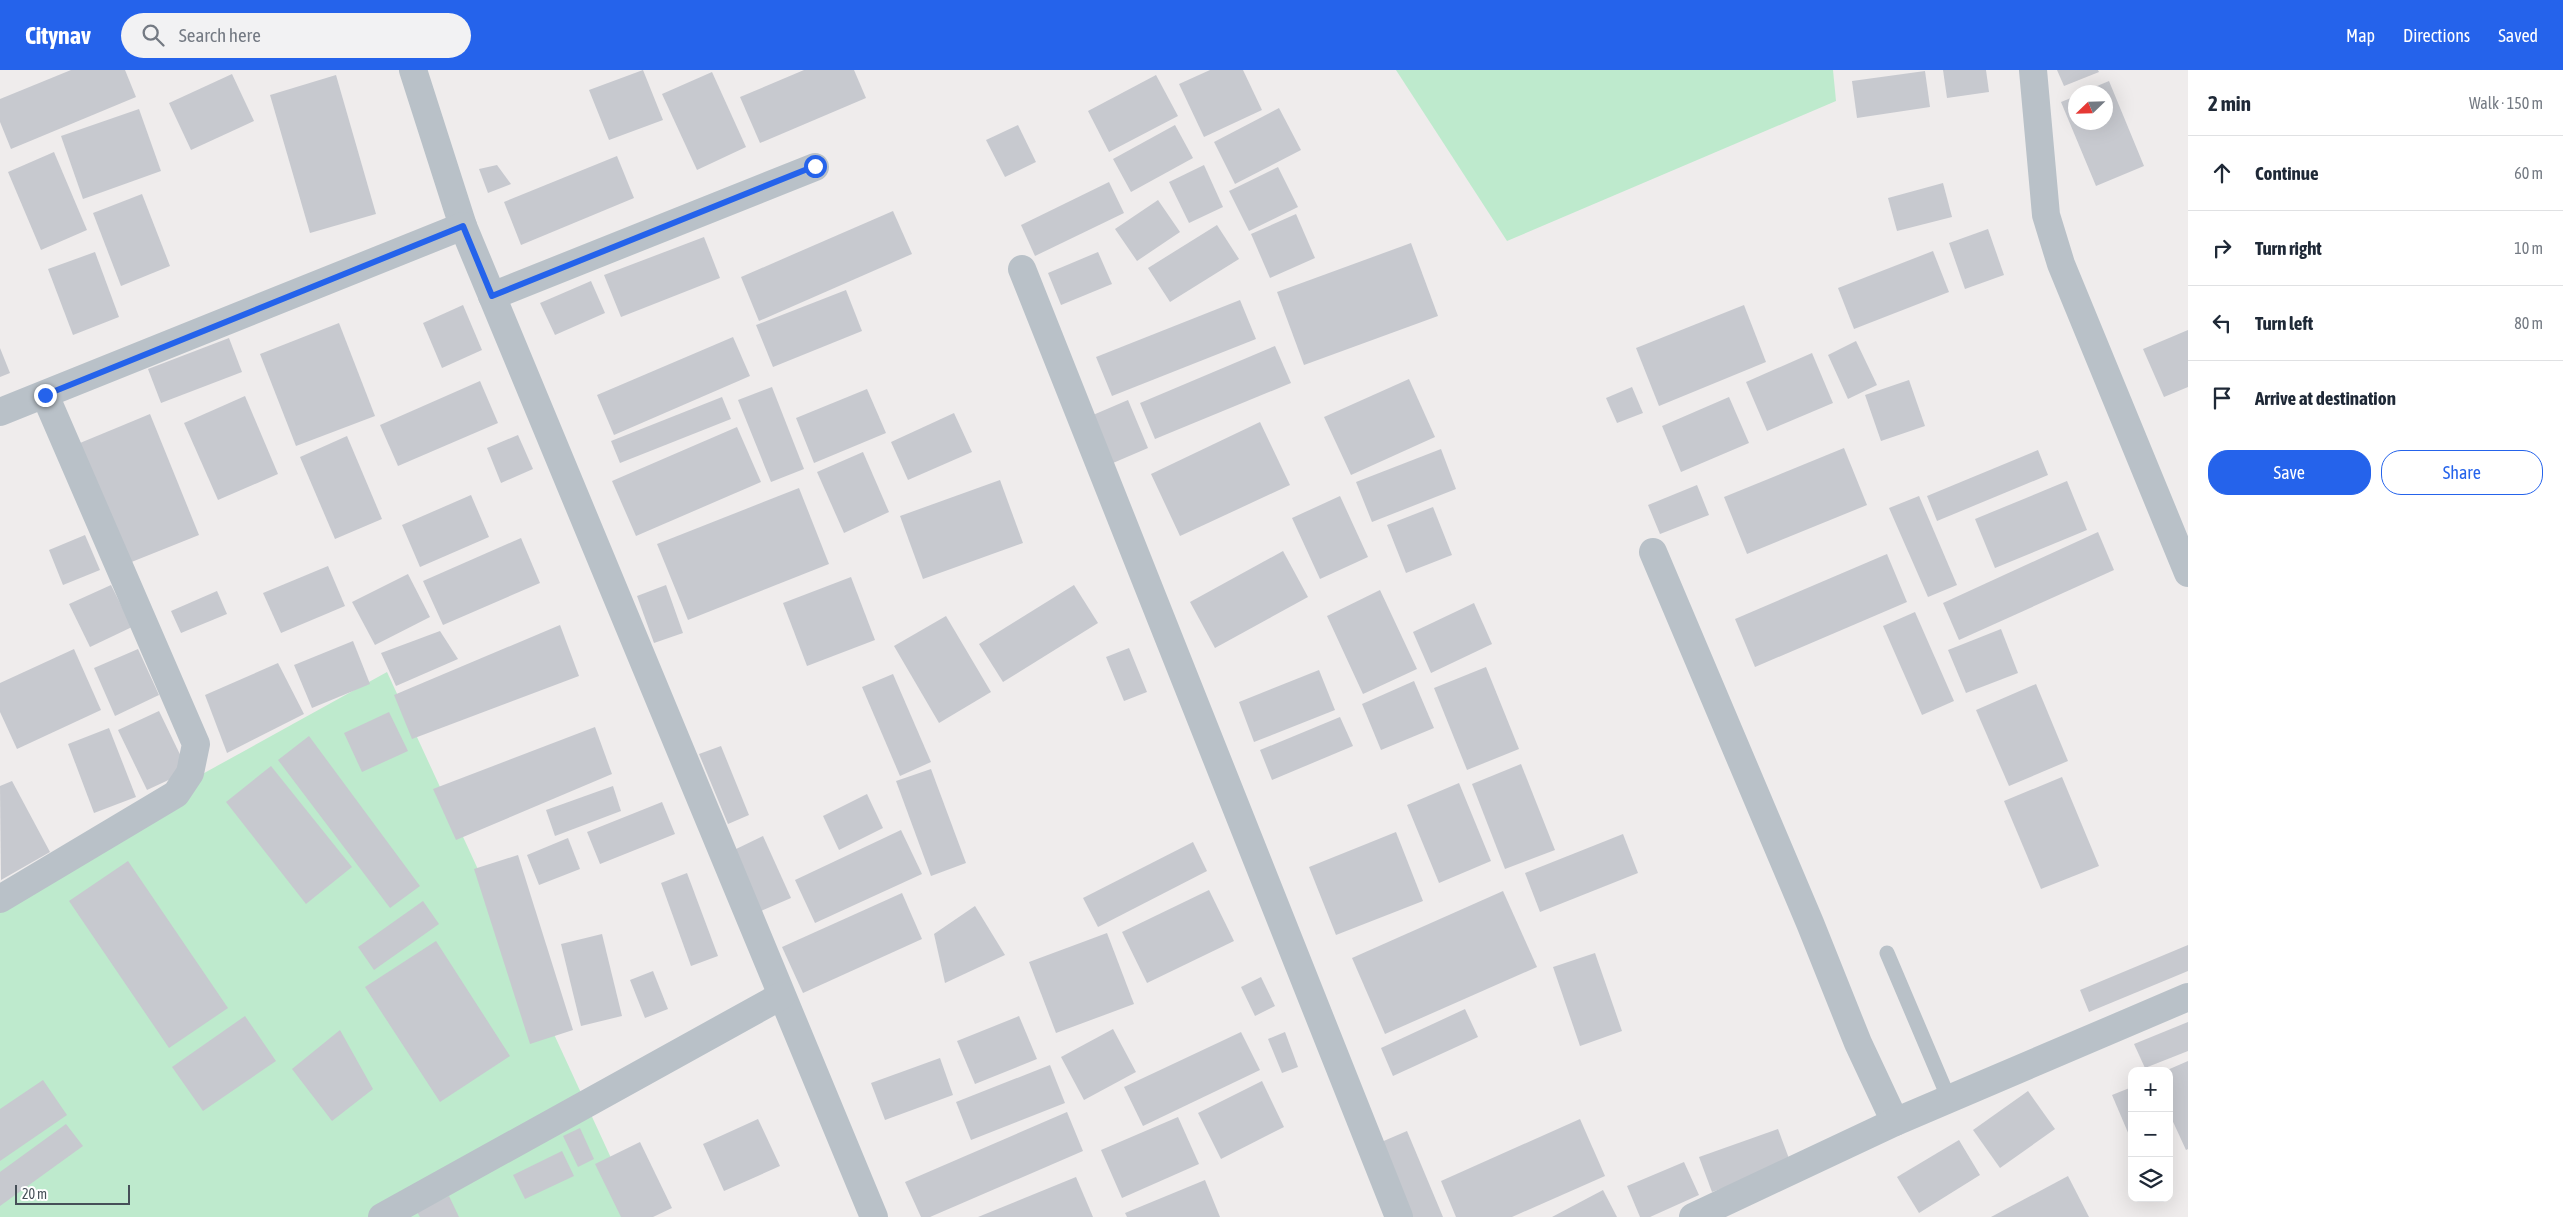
<!DOCTYPE html>
<meta charset="utf-8">
<style>
body{margin:0;font-family:"Asap Condensed",sans-serif;background:#f2f2f3;color:#1f2937}
.controls{position:absolute;right:15px;bottom:15px;display:grid;overflow:hidden;border-radius:10px;box-shadow:0 5px 20px #0002}
.controls button{width:45px;height:45px;display:grid;place-items:center;padding:0;border:0;border-bottom:1px solid #e0e1e3;background:#fff;color:#1f2937;font:25px sans-serif}
.compass{position:absolute;left:2068px;top:15px;width:45px;height:45px;border-radius:50%;background:#fff;box-shadow:0 5px 20px #0002;rotate:247deg}
.scale{position:absolute;left:15px;bottom:12px;width:115px;box-sizing:border-box;padding-left:5px;border:2px solid #465058;border-top:0;font-size:14px;line-height:18px;white-space:nowrap;color:#465058;-webkit-text-stroke:4px #fff;paint-order:stroke}
.stop{position:absolute;width:15px;height:15px;margin:-11px;border:4px solid #2563eb;border-radius:50%;background:#fff}
.stop.end{background:#2563eb;border-color:#fff;box-shadow:0 1px 5px #0008}
.list{margin:0;padding:0;list-style:none}
h2{display:flex;justify-content:space-between;align-items:center;height:65px;margin:0;padding:0 20px;font-size:21px}
h2 small{font-size:16px;font-weight:400;color:#747a83}
.list li{display:grid;grid-template-columns:32px 1fr auto;gap:15px;align-items:center;box-sizing:border-box;height:75px;padding:0 20px;border-top:1px solid #e0e1e3}
.list b{display:block;font-size:19px;white-space:nowrap}
.list em{font-size:16px;font-style:normal;color:#747a83}
.actions{display:flex;gap:10px;padding:15px 20px}
.actions a{flex:1;padding:11px 0;border:1px solid #2563eb;border-radius:20px;text-align:center;font-size:18px;color:#2563eb}
.actions .main{background:#2563eb;color:#fff}
.icon{flex:none;width:28px;height:28px;fill:none;stroke:currentColor;stroke-width:2;stroke-linecap:round;stroke-linejoin:round}
.map{position:relative;flex:none;width:2188px;height:1147px;overflow:hidden}
header{display:flex;align-items:center;gap:30px;box-sizing:border-box;height:70px;padding:0 25px;background:#2563eb;color:#fff}
header strong{font-size:24px}
nav{display:flex;gap:28px;margin-inline-start:auto;font-size:18px}
.search{width:350px;height:45px;background:#f2f2f3;display:flex;align-items:center;gap:12px;box-sizing:border-box;padding:0 18px;border-radius:28px;color:#747a83;font-size:19px}
main{display:flex}
aside{flex:1;background:#fff}
.map>svg:first-child{display:block}
.green{fill:#beeacd}
.building{fill:#c7c9cf}
.lines{fill:none;stroke-linecap:round;stroke-linejoin:round}
.lane{stroke:#b9c1c8;stroke-width:15}
.street{stroke:#b9c1c8;stroke-width:28}
.route{stroke:#2563eb;stroke-width:6}
</style>
<header>
<strong>Citynav</strong>
<div class="search"><svg class="icon" aria-label="search" viewBox="0 0 24 24"><circle cx="10" cy="10" r="6"/><path d="M15 15l6 6"/></svg>Search here</div>
<nav><a>Map</a><a>Directions</a><a>Saved</a></nav>
</header>
<main>
<div class="map">
<svg width="2188" height="1147" viewBox="0 0 2188 1147">
<rect width="100%" height="100%" fill="#efecec"/>
<g class="green">
<polygon points="1396,0 1833,0 1836,31 1507,171"/>
<polygon points="387,602 617,1101 624,1147 0,1147 0,826 197,707"/>
</g>
<g class="building">
<polygon points="71,0 125,0 136,27 11,79 0,52 0,29"/>
<polygon points="643,0 663,50 609,70 589,20"/>
<polygon points="804,0 854,0 866,28 760,73 740,27"/>
<polygon points="1210,0 1243,0 1262,40 1204,67 1179,14"/>
<polygon points="1943,0 1986,0 1989,22 1947,28"/>
<polygon points="2057,0 2098,0 2099,2 2064,16"/>
<polygon points="1925,1 1930,37 1857,48 1852,11"/>
<polygon points="712,2 746,77 697,100 662,24"/>
<polygon points="232,4 254,51 191,80 169,33"/>
<polygon points="336,5 376,144 310,163 270,25"/>
<polygon points="1156,5 1178,46 1109,82 1088,41"/>
<polygon points="2109,11 2144,96 2096,116 2061,32 2076,26 2076,52 2106,52 2106,22 2083,22"/>
<polygon points="1279,38 1301,80 1235,114 1214,72"/>
<polygon points="139,39 161,101 83,129 61,66"/>
<polygon points="1018,55 1036,92 1005,107 986,70"/>
<polygon points="1175,55 1193,88 1131,122 1113,89"/>
<polygon points="54,82 87,160 41,180 8,102"/>
<polygon points="617,86 634,128 521,175 504,132"/>
<polygon points="497,95 511,114 488,123 479,99"/>
<polygon points="1204,95 1223,137 1189,153 1169,112"/>
<polygon points="1278,97 1298,137 1249,161 1229,121"/>
<polygon points="1109,112 1124,143 1035,186 1021,155"/>
<polygon points="1943,113 1952,147 1897,161 1888,128"/>
<polygon points="142,124 170,196 121,216 93,143"/>
<polygon points="1158,130 1180,162 1137,191 1115,159"/>
<polygon points="893,141 912,184 759,251 741,207"/>
<polygon points="1296,144 1315,188 1270,208 1251,164"/>
<polygon points="1217,155 1239,189 1170,232 1148,198"/>
<polygon points="1988,159 2004,205 1965,219 1949,173"/>
<polygon points="704,167 720,208 621,247 604,205"/>
<polygon points="1411,173 1438,246 1304,295 1277,222"/>
<polygon points="1933,181 1949,222 1854,259 1838,218"/>
<polygon points="95,182 119,247 73,265 48,199"/>
<polygon points="1098,182 1112,214 1061,235 1048,203"/>
<polygon points="591,211 605,243 555,265 540,233"/>
<polygon points="846,220 862,261 773,297 756,255"/>
<polygon points="1240,230 1256,269 1112,326 1096,287"/>
<polygon points="463,235 482,280 442,298 423,253"/>
<polygon points="1744,235 1766,292 1659,336 1636,278"/>
<polygon points="339,253 375,346 296,376 260,284"/>
<polygon points="2188,260 2188,317 2164,327 2143,279"/>
<polygon points="733,267 750,306 614,365 597,325"/>
<polygon points="229,268 242,302 161,333 148,299"/>
<polygon points="1856,271 1877,315 1848,329 1828,285"/>
<polygon points="1275,276 1291,313 1155,369 1140,333"/>
<polygon points="0,278 10,303 0,307"/>
<polygon points="1812,283 1833,333 1767,361 1746,312"/>
<polygon points="1409,309 1435,367 1351,405 1324,347"/>
<polygon points="1909,310 1925,356 1881,371 1865,325"/>
<polygon points="480,311 498,353 398,396 380,355"/>
<polygon points="772,317 804,399 771,412 738,330"/>
<polygon points="1632,317 1643,343 1617,353 1606,328"/>
<polygon points="867,319 886,363 814,393 796,348"/>
<polygon points="245,326 278,404 218,430 184,353"/>
<polygon points="722,327 731,349 620,393 611,371"/>
<polygon points="1729,327 1749,373 1681,402 1662,356"/>
<polygon points="1128,330 1148,378 1113,393 1093,345"/>
<polygon points="954,343 972,382 908,410 891,372"/>
<polygon points="150,344 199,465 129,493 80,373"/>
<polygon points="1260,352 1290,415 1180,466 1151,404"/>
<polygon points="737,357 761,412 636,466 612,411"/>
<polygon points="518,365 533,399 501,413 487,378"/>
<polygon points="347,366 382,449 335,469 300,387"/>
<polygon points="1844,378 1867,435 1747,484 1724,427"/>
<polygon points="1441,379 1456,419 1372,452 1356,412"/>
<polygon points="2038,380 2048,405 1937,451 1927,426"/>
<polygon points="863,382 889,442 844,463 817,402"/>
<polygon points="1000,410 1023,473 923,509 900,446"/>
<polygon points="2067,411 2087,460 1995,498 1975,449"/>
<polygon points="1697,415 1709,445 1660,464 1648,435"/>
<polygon points="799,418 829,494 688,550 657,474"/>
<polygon points="471,425 489,467 420,497 402,455"/>
<polygon points="1340,426 1368,487 1320,509 1292,448"/>
<polygon points="1919,426 1957,515 1928,527 1889,438"/>
<polygon points="1433,437 1452,485 1406,503 1387,455"/>
<polygon points="2098,462 2114,500 1959,570 1943,533"/>
<polygon points="85,465 100,500 63,515 49,480"/>
<polygon points="521,468 540,513 443,555 423,511"/>
<polygon points="1283,481 1308,527 1215,578 1190,532"/>
<polygon points="1887,484 1907,532 1755,597 1735,549"/>
<polygon points="328,496 345,536 281,563 263,523"/>
<polygon points="408,504 430,547 375,575 352,532"/>
<polygon points="851,507 875,570 807,596 783,533"/>
<polygon points="111,515 132,557 90,577 69,534"/>
<polygon points="666,515 683,563 654,573 637,526"/>
<polygon points="1074,515 1098,553 1003,612 979,574"/>
<polygon points="1380,520 1417,599 1363,624 1327,546"/>
<polygon points="217,521 227,544 181,563 171,541"/>
<polygon points="1474,533 1492,574 1431,603 1413,562"/>
<polygon points="1915,542 1954,631 1922,645 1883,556"/>
<polygon points="946,546 991,622 939,653 894,576"/>
<polygon points="560,555 579,606 412,669 394,625"/>
<polygon points="2001,559 2018,603 1966,623 1948,580"/>
<polygon points="440,561 458,589 396,616 381,583"/>
<polygon points="353,571 370,614 312,638 294,595"/>
<polygon points="1129,578 1147,622 1124,631 1106,587"/>
<polygon points="74,579 101,640 17,679 0,642 0,613"/>
<polygon points="138,579 159,625 115,646 94,598"/>
<polygon points="278,593 304,644 227,683 205,625"/>
<polygon points="1486,597 1519,679 1467,700 1434,618"/>
<polygon points="1319,600 1335,640 1254,672 1239,632"/>
<polygon points="893,604 931,692 900,706 862,617"/>
<polygon points="1414,611 1434,658 1381,680 1362,634"/>
<polygon points="2036,614 2068,691 2009,716 1976,640"/>
<polygon points="159,641 188,701 147,720 118,660"/>
<polygon points="389,642 408,681 362,702 344,663"/>
<polygon points="1340,647 1353,676 1272,710 1260,680"/>
<polygon points="595,657 612,704 456,770 433,719"/>
<polygon points="109,658 136,727 94,743 68,674"/>
<polygon points="309,666 420,816 390,838 278,690"/>
<polygon points="721,676 749,745 728,754 699,684"/>
<polygon points="1521,694 1555,780 1505,799 1472,714"/>
<polygon points="271,696 352,797 306,834 226,732"/>
<polygon points="931,699 966,793 931,806 896,711"/>
<polygon points="2062,707 2099,796 2041,819 2004,731"/>
<polygon points="12,711 50,782 1,810 0,716"/>
<polygon points="1459,713 1491,791 1439,813 1407,735"/>
<polygon points="613,716 621,741 555,766 546,740"/>
<polygon points="867,724 883,758 839,780 823,746"/>
<polygon points="662,732 675,764 600,794 587,762"/>
<polygon points="901,760 922,804 815,853 795,810"/>
<polygon points="1396,762 1423,831 1336,865 1309,797"/>
<polygon points="1623,764 1638,803 1540,842 1525,803"/>
<polygon points="763,766 791,828 761,841 734,780"/>
<polygon points="568,768 580,799 539,815 527,785"/>
<polygon points="1193,772 1207,801 1098,857 1083,828"/>
<polygon points="518,785 573,960 530,974 474,799"/>
<polygon points="128,791 228,938 169,978 69,831"/>
<polygon points="687,803 718,886 691,896 661,813"/>
<polygon points="1209,820 1234,871 1147,913 1122,862"/>
<polygon points="1503,821 1537,897 1385,964 1352,888"/>
<polygon points="902,823 922,869 803,923 782,877"/>
<polygon points="423,831 439,854 374,900 358,877"/>
<polygon points="975,836 1005,885 945,913 934,864"/>
<polygon points="1107,863 1134,934 1056,963 1029,892"/>
<polygon points="602,864 622,946 581,956 561,874"/>
<polygon points="436,871 510,986 440,1032 365,917"/>
<polygon points="2188,875 2188,901 2089,942 2080,920"/>
<polygon points="1595,883 1622,961 1580,976 1553,897"/>
<polygon points="653,901 668,939 645,948 630,910"/>
<polygon points="1261,907 1275,936 1255,946 1241,917"/>
<polygon points="1465,939 1478,967 1393,1006 1381,978"/>
<polygon points="245,946 276,991 203,1041 172,997"/>
<polygon points="1019,946 1037,989 975,1014 957,971"/>
<polygon points="2188,952 2188,981 2145,998 2134,974"/>
<polygon points="1113,959 1136,1002 1084,1030 1061,987"/>
<polygon points="340,960 373,1019 332,1051 292,999"/>
<polygon points="1241,962 1260,1000 1143,1056 1124,1017"/>
<polygon points="1285,962 1298,997 1282,1003 1268,969"/>
<polygon points="940,988 953,1025 885,1050 871,1013"/>
<polygon points="2188,991 2188,1079 2186,1080 2169,1043 2169,1001 2165,1001"/>
<polygon points="1050,995 1065,1033 971,1070 956,1032"/>
<polygon points="43,1010 67,1045 0,1091 0,1039"/>
<polygon points="1262,1011 1284,1057 1221,1089 1198,1043"/>
<polygon points="2132,1017 2132,1072 2112,1025"/>
<polygon points="2028,1021 2055,1059 2000,1098 1973,1060"/>
<polygon points="1067,1042 1083,1081 930,1147 921,1147 905,1112"/>
<polygon points="1178,1047 1199,1094 1122,1128 1101,1080"/>
<polygon points="758,1049 780,1096 724,1121 703,1074"/>
<polygon points="1580,1049 1605,1106 1512,1147 1456,1147 1441,1111"/>
<polygon points="66,1054 83,1076 0,1136 0,1102"/>
<polygon points="580,1058 594,1089 578,1097 563,1066"/>
<polygon points="1778,1059 1791,1094 1712,1122 1699,1087"/>
<polygon points="1407,1061 1443,1147 1411,1147 1379,1073"/>
<polygon points="1959,1070 1980,1105 1919,1143 1897,1107"/>
<polygon points="640,1072 672,1138 653,1147 621,1147 595,1094"/>
<polygon points="562,1081 574,1106 525,1129 513,1105"/>
<polygon points="1684,1092 1699,1125 1650,1147 1640,1147 1627,1116"/>
<polygon points="2068,1106 2089,1147 1991,1147"/>
<polygon points="1076,1107 1093,1147 978,1147"/>
<polygon points="1205,1110 1220,1147 1127,1147 1125,1143"/>
<polygon points="1603,1120 1617,1147 1552,1147"/>
<polygon points="449,1126 459,1147 420,1147 417,1142"/>
</g>
<g class="lines">
<polyline class="lane" points="1887,883 1949,1029"/>
<g class="street">
<polyline points="413,0 463,156"/>
<polyline points="2033,0 2046,145 2061,194 2188,503"/>
<polyline points="1022,199 1399,1147"/>
<polyline points="492,226 815,97"/>
<polyline points="0,342 463,156 874,1147"/>
<polyline points="1653,482 1810,853 1858,973 1895,1052"/>
<polyline points="0,829 176,724 190,703 196,674 45,325"/>
<polyline points="382,1147 781,926"/>
<polyline points="1693,1147 1895,1052 2188,927"/>
</g>
</g>
<g class="lines">
<polyline class="route" points="45,325 463,156 492,226 815,96"/>
</g>
</svg>
<div class="controls">
<button>+</button>
<button>−</button>
<button><svg class="icon" aria-label="layers" viewBox="0 0 24 24"><path d="M12 4l9 5-9 5-9-5zM3 14l9 5 9-5"/></svg></button>
</div>
<svg class="compass" viewBox="-18 -18 36 36"><path d="M0-13l5 13h-10z" fill="#e53935"/><path d="M0 13l5-13h-10z" fill="#747a83"/></svg>
<div class="scale">20 m</div>
<div class="stop" style="left:815px;top:96px"></div>
<div class="stop end" style="left:45px;top:325px"></div>
</div>
<aside>
<h2>2 min<small>Walk · 150 m</small></h2>
<ul class="list">
<li><svg class="icon" aria-label="ahead" viewBox="0 0 24 24"><path d="M12 20V5M6 11l6-6 6 6"/></svg><div><b>Continue</b></div><em>60 m</em></li>
<li><svg class="icon" aria-label="right" viewBox="0 0 24 24"><path d="M7 20v-9h11M14 6l5 5-5 5"/></svg><div><b>Turn right</b></div><em>10 m</em></li>
<li><svg class="icon" aria-label="left" viewBox="0 0 24 24"><path d="M17 20v-9H6M10 6l-5 5 5 5"/></svg><div><b>Turn left</b></div><em>80 m</em></li>
<li><svg class="icon" aria-label="arrive" viewBox="0 0 24 24"><path d="M6 21V4h12l-3 4 3 4H6"/></svg><div><b>Arrive at destination</b></div></li>
</ul>
<div class="actions"><a class="main">Save</a><a>Share</a></div>
</aside>
</main>
